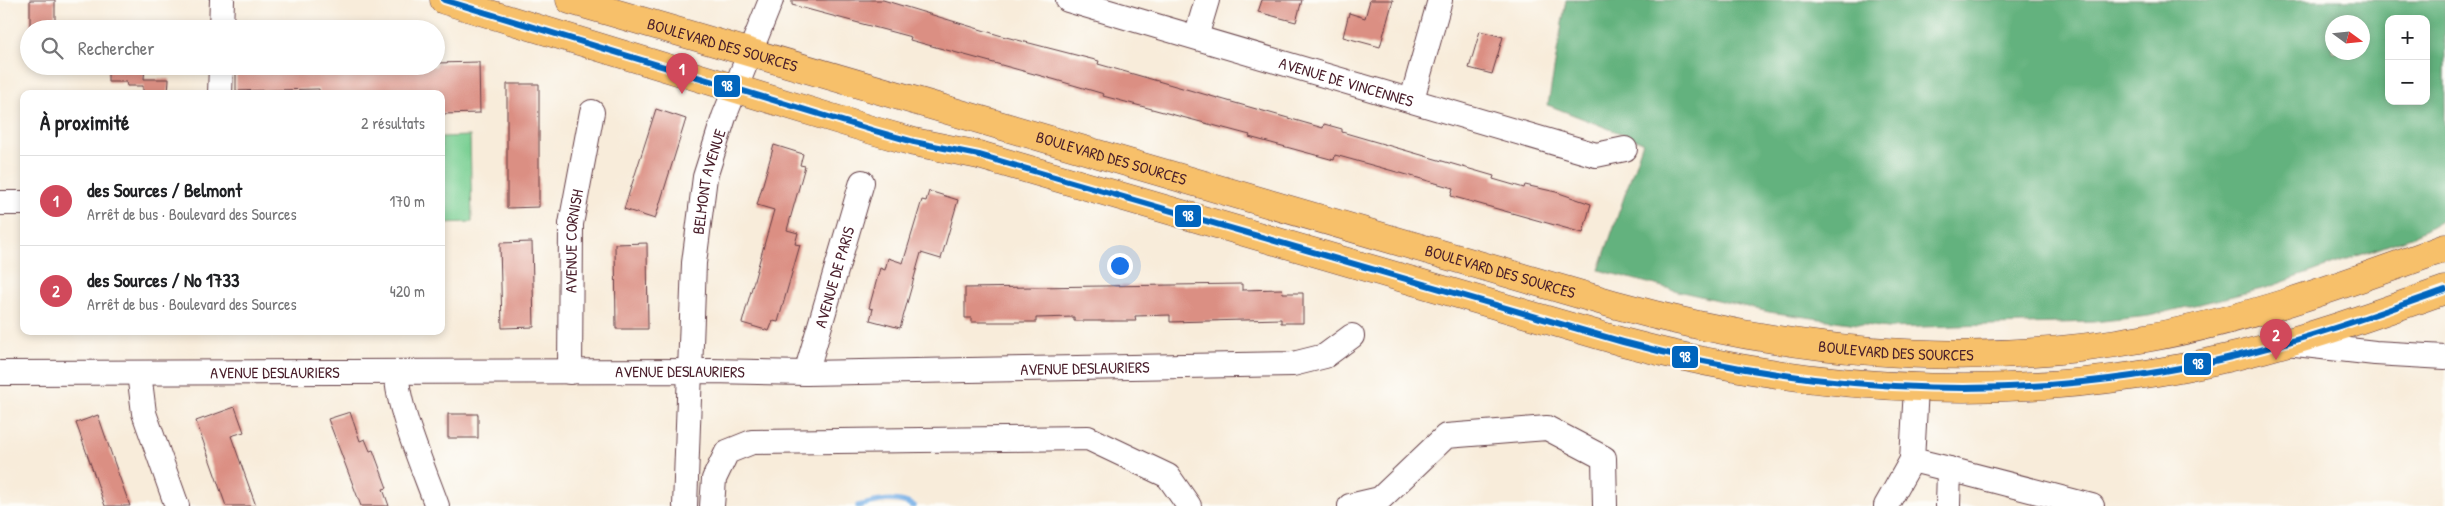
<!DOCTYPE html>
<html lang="fr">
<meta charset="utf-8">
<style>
body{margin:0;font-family:"Patrick Hand",sans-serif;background:#f2f2f2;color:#202124}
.controls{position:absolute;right:15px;top:15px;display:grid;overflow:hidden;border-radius:10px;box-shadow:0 2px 8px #0003}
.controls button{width:45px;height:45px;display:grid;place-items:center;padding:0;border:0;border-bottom:1px solid #e0e0e0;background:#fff;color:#202124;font:25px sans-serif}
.compass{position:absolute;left:2325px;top:15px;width:45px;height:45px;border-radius:50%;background:#fff;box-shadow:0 2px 8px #0003;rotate:105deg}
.you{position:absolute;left:1119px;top:265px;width:18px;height:18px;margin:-12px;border:4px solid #fff;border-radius:50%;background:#1a73e8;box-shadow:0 0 0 8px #1a73e833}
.badge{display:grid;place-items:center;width:32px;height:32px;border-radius:50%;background:#d1495b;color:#fff;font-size:16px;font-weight:700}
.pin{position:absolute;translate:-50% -41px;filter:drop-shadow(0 1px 2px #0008)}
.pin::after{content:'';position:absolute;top:26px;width:18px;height:15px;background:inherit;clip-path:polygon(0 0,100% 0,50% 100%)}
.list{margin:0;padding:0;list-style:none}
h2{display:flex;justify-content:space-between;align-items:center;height:65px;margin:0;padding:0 20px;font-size:21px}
h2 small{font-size:16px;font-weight:400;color:#757577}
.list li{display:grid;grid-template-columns:32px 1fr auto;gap:15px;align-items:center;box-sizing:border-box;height:90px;padding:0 20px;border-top:1px solid #e0e0e0}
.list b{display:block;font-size:19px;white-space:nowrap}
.list p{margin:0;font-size:16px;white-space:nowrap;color:#757577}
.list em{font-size:16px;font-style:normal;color:#757577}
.icon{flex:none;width:28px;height:28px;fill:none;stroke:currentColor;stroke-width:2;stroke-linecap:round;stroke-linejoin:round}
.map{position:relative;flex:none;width:2445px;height:506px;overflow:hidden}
.search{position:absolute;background:#fff;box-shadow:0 2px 8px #0003;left:20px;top:20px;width:425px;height:55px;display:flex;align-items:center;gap:12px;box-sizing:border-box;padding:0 18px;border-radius:28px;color:#757577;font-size:19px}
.panel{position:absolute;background:#fff;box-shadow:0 2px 8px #0003;left:20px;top:90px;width:425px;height:245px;border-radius:10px}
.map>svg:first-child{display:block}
.green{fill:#7bd094;stroke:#627860}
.forest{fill:#64b27e;stroke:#576854;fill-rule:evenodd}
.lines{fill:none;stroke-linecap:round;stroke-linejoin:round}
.stream{stroke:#76afe6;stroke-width:5.5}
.building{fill:#db8f83}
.minor-casing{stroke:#643e45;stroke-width:26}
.major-casing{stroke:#643e45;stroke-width:29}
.minor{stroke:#fff;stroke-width:24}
.major{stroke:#f7c06b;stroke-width:28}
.bus-1-casing{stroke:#fdfcf7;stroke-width:10}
.bus-1{stroke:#0065bd;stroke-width:6}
.labels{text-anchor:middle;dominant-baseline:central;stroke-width:4;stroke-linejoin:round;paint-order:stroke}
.street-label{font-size:16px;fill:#4a1f2b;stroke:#fdfcf7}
.line-badge{stroke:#fdfcf7;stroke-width:2}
.badge-label{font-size:14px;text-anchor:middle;font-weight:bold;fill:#fff}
</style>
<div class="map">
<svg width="2445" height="506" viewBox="0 0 2445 506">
<rect width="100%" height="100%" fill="#fdfcf7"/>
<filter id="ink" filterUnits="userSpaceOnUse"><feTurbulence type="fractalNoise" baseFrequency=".02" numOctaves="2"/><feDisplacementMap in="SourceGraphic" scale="10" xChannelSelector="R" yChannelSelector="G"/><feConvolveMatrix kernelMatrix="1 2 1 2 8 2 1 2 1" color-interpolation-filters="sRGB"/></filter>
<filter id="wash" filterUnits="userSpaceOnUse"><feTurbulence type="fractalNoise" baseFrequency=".0096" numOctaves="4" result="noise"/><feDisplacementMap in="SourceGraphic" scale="20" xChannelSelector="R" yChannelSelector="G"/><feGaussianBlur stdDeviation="1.12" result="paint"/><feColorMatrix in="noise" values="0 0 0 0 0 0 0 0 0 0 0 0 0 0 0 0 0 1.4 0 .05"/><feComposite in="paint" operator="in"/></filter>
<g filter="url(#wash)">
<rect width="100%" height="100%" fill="#f8ecda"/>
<polygon class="green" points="470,136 472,222 441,223 441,137"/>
<path class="forest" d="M 1566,0 L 2445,0 L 2445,218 L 2414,236 L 2266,288 L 2149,316 L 2093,322 L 1887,328 L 1769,312 L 1678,291 L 1599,270 L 1643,142 L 1548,105 ZM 2389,19 L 2426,19 L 2426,101 L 2389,101 ZM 2332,22 L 2362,22 L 2362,52 L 2332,52 Z"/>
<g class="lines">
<path class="stream" d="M 858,506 C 877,501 896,496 914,506"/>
</g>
<g id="blocks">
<g class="building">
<rect x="30" y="0" width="25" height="29"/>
<polygon points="792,0 883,0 1002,36 1099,61 1098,64 1323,128 1324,124 1342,129 1342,132 1494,176 1493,179 1524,188 1525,185 1556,192 1591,204 1583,233 1451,196 1453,188 1404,174 1335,155 1334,160 1249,137 1250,135 1103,96 1104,94 1056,80 910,40 911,37 792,5"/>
<polygon points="1262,0 1302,0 1296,22 1258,12"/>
<polygon points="1370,0 1393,0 1380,47 1343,37 1349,13 1365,18"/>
<polygon points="1480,31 1503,37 1492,74 1469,68"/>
<polygon points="479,62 480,113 441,114 441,94 319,94 319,89 236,91 236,66 436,66 436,63"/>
<polygon points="108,66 145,66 144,79 169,79 168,94 143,94 143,86 127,86 126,82 108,82"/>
<polygon points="507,84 539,84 539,207 507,208"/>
<polygon points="656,109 686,119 655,219 624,209"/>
<polygon points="774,145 803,154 800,165 805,166 787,230 798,233 795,244 800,245 778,322 773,321 769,331 742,323 774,210 757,205"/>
<polygon points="929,191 958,200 941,259 921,253 900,328 870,320 873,309 869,308 880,268 885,270 888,258 903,263 922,200 926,201"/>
<polygon points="532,242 534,327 502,328 500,243"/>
<polygon points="647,243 648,329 616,329 615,244"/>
<polygon points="1242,284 1242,290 1282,289 1283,293 1303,293 1303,323 1281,323 1281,319 1170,322 1170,315 1135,316 1136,321 1074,321 1074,317 1036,318 1036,322 971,322 971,318 965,318 965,288"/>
<polygon points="235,407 244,432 231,436 256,506 226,506 196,421"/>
<polygon points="350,412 360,441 365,439 370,451 373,450 387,488 383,489 389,506 361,506 328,419"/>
<rect x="448" y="414" width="30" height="24"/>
<polygon points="98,415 118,473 130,506 105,506 92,468 76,423"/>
</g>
</g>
</g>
<g filter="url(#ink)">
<use href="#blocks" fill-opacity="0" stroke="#643e45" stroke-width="1"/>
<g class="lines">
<g class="minor-casing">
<g id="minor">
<path id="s1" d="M 1068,0 L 1596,155 L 1625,149"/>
<polyline points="221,29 222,0"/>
<polyline points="1196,37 1207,0"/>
<polyline points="220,94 221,66"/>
<polyline points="1412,99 1440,0"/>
<polyline points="0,203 24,203"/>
<polyline points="2287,343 2375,353 2445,357"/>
<path id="s2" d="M 570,372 L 571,224 L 592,112"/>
<path id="s3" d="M 0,373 L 711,371 L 806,373 L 1293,364 L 1325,356 L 1352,336"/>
<polyline points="139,373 144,413 177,506"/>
<path d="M 397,373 C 396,406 425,472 437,506"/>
<path id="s4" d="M 806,373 L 862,182"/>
<polyline points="1916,388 1912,460 1949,469"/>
<path id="s5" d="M 685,506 L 694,263 L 705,177 L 724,117 L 771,0"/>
<polyline points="712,506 714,479 727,452 752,442 1088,438 1168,476 1189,506"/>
<polyline points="1350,506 1380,499 1446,436 1547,428 1604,458 1605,506"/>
<polyline points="1886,506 1912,460"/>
<polyline points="1948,506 1949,469 2092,506"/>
</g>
</g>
<g class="major-casing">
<g id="major">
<path d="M 444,0 L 875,131 L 914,142 L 979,155 L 1623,342 C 1824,396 2037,405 2240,355 C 2310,338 2377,314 2445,290"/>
<path id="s6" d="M 570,0 L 1613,304 C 1786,352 1969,371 2146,338 C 2248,320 2348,283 2445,248"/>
</g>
</g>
<use href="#minor" class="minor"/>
<use href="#major" class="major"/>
<g class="bus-1-casing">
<path id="bus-1" d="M 444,0 L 875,131 L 914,142 L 979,155 L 1623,342 C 1824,396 2037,405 2240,355 C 2310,338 2377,314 2445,290"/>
</g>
<use href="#bus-1" class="bus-1"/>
</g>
</g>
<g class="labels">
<g class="street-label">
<text stroke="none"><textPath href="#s6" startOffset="159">BOULEVARD DES SOURCES</textPath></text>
<text stroke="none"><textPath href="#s1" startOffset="290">AVENUE DE VINCENNES</textPath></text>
<text stroke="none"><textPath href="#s6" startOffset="564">BOULEVARD DES SOURCES</textPath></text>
<text stroke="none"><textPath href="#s5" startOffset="326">BELMONT AVENUE</textPath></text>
<text stroke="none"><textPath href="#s2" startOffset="131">AVENUE CORNISH</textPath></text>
<text stroke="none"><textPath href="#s6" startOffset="969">BOULEVARD DES SOURCES</textPath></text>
<text stroke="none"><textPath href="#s4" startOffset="100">AVENUE DE PARIS</textPath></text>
<text stroke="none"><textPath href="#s6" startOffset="1374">BOULEVARD DES SOURCES</textPath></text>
<text stroke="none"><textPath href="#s3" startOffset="1085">AVENUE DESLAURIERS</textPath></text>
<text stroke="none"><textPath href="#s3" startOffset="680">AVENUE DESLAURIERS</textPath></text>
<text stroke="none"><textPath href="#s3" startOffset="275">AVENUE DESLAURIERS</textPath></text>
</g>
</g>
<g class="line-badge">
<rect x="713" y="74" width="28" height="24" rx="5" fill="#0065bd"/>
<rect x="1174" y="204" width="28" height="24" rx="5" fill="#0065bd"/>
<rect x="1671" y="345" width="28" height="24" rx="5" fill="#0065bd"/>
<rect x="2183" y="352" width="29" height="24" rx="5" fill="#0065bd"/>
</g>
<g class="badge-label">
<text x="727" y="91">98</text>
<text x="1188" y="221">98</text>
<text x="1685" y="362">98</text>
<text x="2198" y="369">98</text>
</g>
</svg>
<div class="controls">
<button>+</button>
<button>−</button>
</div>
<svg class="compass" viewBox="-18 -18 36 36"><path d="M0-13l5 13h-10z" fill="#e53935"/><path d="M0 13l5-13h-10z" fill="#757577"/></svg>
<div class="you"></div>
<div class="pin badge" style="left:682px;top:94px">1</div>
<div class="pin badge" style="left:2276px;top:360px">2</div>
<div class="search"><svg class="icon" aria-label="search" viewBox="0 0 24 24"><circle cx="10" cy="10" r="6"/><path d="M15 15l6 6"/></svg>Rechercher</div>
<section class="panel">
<h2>À proximité<small>2 résultats</small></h2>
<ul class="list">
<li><span class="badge">1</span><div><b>des Sources / Belmont</b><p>Arrêt de bus · Boulevard des Sources</p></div><em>170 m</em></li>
<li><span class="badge">2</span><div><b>des Sources / No 1733</b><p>Arrêt de bus · Boulevard des Sources</p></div><em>420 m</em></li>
</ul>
</section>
</div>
